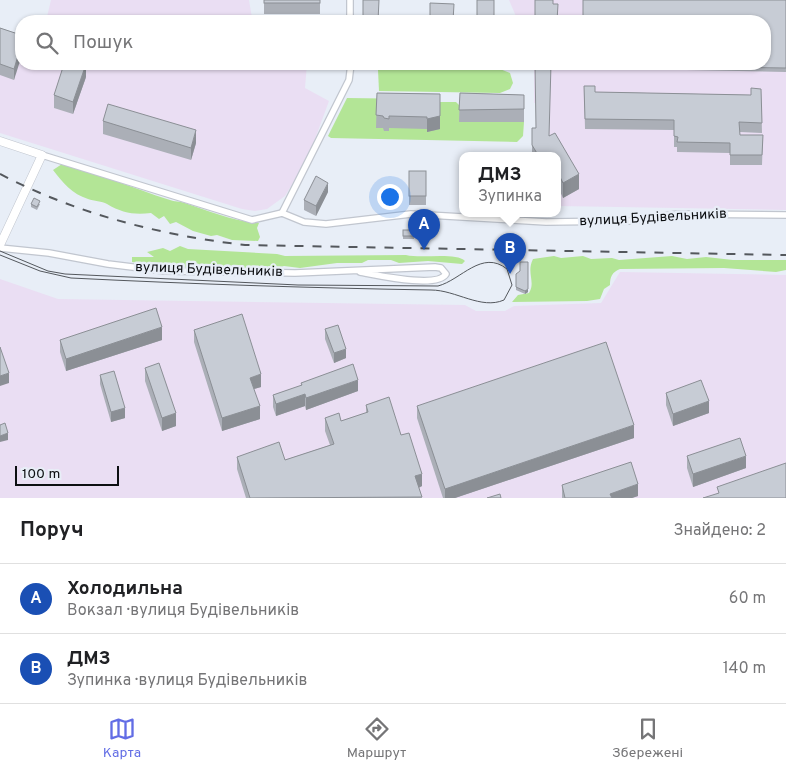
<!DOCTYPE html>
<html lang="uk">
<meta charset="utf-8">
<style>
body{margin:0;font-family:Overpass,sans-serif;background:#f2f2f2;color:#202124}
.scale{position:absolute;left:15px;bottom:12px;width:104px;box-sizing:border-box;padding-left:5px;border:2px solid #0d0f12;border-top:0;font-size:14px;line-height:18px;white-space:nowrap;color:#0d0f12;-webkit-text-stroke:4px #e8eef7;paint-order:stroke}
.you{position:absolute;left:389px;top:196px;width:18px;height:18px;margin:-12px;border:4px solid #fff;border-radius:50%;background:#1a73e8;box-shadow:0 0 0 8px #1a73e833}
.badge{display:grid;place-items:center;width:32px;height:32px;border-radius:50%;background:#626de5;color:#fff;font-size:16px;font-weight:700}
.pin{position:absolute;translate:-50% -41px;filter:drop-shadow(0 1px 2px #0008)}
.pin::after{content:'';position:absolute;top:26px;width:18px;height:15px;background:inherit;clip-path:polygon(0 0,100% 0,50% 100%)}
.popup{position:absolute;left:459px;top:152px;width:102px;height:65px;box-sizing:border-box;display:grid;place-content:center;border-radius:10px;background:#fff;filter:drop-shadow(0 1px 4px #0005);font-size:16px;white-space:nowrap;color:#757577}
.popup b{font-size:19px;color:#202124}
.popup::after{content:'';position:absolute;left:50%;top:100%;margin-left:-10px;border:10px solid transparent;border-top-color:#fff}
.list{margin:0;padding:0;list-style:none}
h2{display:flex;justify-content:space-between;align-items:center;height:65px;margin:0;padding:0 20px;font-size:21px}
h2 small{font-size:16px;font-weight:400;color:#757577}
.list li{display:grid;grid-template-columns:32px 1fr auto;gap:15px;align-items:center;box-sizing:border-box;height:70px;padding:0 20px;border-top:1px solid #e0e0e0}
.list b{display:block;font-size:19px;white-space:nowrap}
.list p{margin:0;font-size:16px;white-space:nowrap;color:#757577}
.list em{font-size:16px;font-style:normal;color:#757577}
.icon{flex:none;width:28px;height:28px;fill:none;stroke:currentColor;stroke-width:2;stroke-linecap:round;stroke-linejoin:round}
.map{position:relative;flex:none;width:786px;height:498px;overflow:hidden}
.search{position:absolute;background:#fff;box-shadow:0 1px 4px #0004;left:15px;right:15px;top:15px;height:55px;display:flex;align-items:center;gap:12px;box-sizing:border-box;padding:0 18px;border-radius:20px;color:#757577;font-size:19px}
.sheet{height:205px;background:#fff}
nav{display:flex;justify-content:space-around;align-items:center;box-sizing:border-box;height:70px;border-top:1px solid #e0e0e0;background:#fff;font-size:14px;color:#757577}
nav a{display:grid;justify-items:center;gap:2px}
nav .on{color:#626de5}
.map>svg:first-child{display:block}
.industrial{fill:#eadef3}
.green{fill:#b3e596}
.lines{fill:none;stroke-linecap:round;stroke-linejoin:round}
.minor-casing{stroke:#c1c6cf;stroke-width:8}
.tertiary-casing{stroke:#c1c6cf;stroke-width:9}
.minor{stroke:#fff;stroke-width:5.5}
.tertiary{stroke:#fff;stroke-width:8}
.tram{stroke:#54585d;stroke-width:1}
.rail{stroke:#54585d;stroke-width:2;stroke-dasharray:9 9;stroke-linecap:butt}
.wall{fill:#abafb7}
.shaded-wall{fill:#8b8f95}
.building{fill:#c7ccd5;stroke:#8b8f95}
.labels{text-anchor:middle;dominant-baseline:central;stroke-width:5;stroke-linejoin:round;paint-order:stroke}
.street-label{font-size:14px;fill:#0d0f12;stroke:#e8eef7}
</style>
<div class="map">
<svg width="786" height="498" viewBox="0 0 786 498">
<rect width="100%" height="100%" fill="#e8eef7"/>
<g class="industrial">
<polygon points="51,0 249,0 252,18 265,21 46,21"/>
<polygon points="509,0 786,0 786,210 558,206 558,155 536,103 534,103 534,64 765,64 765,21 518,21"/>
<polygon points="0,33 21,46 21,64 307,64 305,88 329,101 308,158 285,196 267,209 255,211 242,209 0,133"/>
<polygon points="620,272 786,275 786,498 0,498 0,279 58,299 465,305 476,311 505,311 514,306 601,303"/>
</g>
<g class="green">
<polygon points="380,68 500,69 510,73 513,83 510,89 500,93 379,91 378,70"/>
<polygon points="347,98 422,99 440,107 440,102 456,102 460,106 460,122 524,122 523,136 517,142 331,138 328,136"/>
<path d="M 62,164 C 99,173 132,188 170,200 C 174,202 180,201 185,203 C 209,211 232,221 259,223 L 257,228 L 260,237 L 258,241 L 232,240 L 217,235 L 211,236 L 193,231 L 176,222 L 170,224 L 164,216 L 159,219 L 151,213 C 134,215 122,213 107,204 C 102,201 94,201 88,199 C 72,194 63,183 53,170 Z"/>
<path d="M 180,246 L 188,249 L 277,254 L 285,256 L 406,255 C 421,259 456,252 465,261 L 462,264 L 428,261 L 399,263 L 391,260 L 368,260 L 362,263 L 337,263 L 300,268 L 284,266 L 268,270 L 258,267 L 246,269 L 234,267 L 213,269 L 165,267 L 132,262 L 132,257 L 154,257 L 147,252 L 163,248 L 170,251 Z"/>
<path d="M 554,256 L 561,258 L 583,256 L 591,259 L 612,258 L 619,260 L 672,256 L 687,259 L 706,257 L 733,260 L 786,260 L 786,270 L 776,272 L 724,268 L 620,269 C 612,272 610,277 610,285 L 604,289 L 600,299 L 587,301 L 512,302 L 518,295 L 529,293 C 536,282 526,273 533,259 Z"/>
</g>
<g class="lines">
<g class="minor-casing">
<g id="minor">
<polyline points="350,0 350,21"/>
<polyline points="42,155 252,220 282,213 304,222 326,224 411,214 546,222 630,221 678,214 786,215"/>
<polyline points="282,213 349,80 351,64"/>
<path d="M 0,248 L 49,253 L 108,264 L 165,271 L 295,273 L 435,267 L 441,268 L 446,274 C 437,289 377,275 360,272"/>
</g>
</g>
<g class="tertiary-casing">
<polyline id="tertiary" points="0,141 42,155 0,245"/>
</g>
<use href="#minor" class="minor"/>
<use href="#tertiary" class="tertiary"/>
<path class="tram" d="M 0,251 L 48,271 L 65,274 L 298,285 L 438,286 C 461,280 482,249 507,269 L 512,285 L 504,300 C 481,310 456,290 431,290 C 311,288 191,284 71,278 L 40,271 L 0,255"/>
<path class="rail" d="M 0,174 C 77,214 159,235 245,245 L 786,255"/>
</g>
<g class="wall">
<rect x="264" y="0" width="56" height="14"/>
<polygon points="786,0 786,72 583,68 583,64"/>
<polygon points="0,28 21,35 14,80 0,75"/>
<polygon points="86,77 73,114 54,108 54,95"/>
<polygon points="584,86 595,92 751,95 761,89 762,133 740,132 740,135 763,135 762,165 730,165 730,153 677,152 677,147 674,147 674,130 585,129"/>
<polygon points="377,93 440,94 440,129 427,132 427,129 389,128 389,131 384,131 383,128 376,128"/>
<polygon points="460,93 524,95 524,122 459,122"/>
<polygon points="103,121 196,143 191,160 103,134"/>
<polygon points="532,128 536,128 550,136 579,189 563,198 558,187 558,155 532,155"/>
<rect x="409" y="171" width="17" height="34"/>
<polygon points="328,192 316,216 304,210 304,200"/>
<polygon points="31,204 40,204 37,210 31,207"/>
<rect x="403" y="230" width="11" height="9"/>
<polygon points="516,274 528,292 525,294 516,290"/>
<polygon points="325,329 346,358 334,363 325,339"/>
<polygon points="194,330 261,387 254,389 260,419 222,431 194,342"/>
<polygon points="60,340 162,340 66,371 60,352"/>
<polygon points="145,368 176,426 162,431 145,381"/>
<polygon points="100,375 125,418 111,422 100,384"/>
<polygon points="301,383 358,391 306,410 305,406 276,416 273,407 273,395 301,386"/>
<polygon points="666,393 709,413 673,426 666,405"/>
<polygon points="366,405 401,435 422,486 419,488 422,498 246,498 237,469 237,457 285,460 330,445 325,431 325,418 341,421 366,413"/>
<polygon points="417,406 634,438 455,498 443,498 417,418"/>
<polygon points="687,456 746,468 693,487 687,468"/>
<polygon points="562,485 638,496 632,498 562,498"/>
</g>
<g class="shaded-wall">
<polygon points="21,46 21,58 14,80 14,69"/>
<polygon points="86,64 86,77 73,114 73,102"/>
<polygon points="440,94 440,129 427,132 427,119"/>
<polygon points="196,130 196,143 191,160 191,148"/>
<polygon points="579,174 579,189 563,198 563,183"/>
<polygon points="328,183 328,192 316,216 316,206"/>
<polygon points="528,289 528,292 525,294 525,291"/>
<polygon points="162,327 162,340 66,371 66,359"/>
<polygon points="346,349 346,358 334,363 334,353"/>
<polygon points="9,373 9,383 0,386 0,376"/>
<polygon points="261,374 261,387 250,390 250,378"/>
<polygon points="358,380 358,391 306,410 306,398"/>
<polygon points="305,394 305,406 276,416 276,404"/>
<polygon points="709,401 709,413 673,426 673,414"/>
<polygon points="260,406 260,419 222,431 222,418"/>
<polygon points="125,408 125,418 111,422 111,412"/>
<polygon points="176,413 176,426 162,431 162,418"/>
<polygon points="634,425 634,438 455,498 445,498 445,489"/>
<polygon points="8,433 8,440 0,442 0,436"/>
<polygon points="746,456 746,468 693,487 693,474"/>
<polygon points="422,474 422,486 415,489 415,476"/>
<polygon points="638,484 638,496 632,498 610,498 610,494"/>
</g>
<g class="building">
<rect x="264" y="0" width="56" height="3"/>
<polygon points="363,0 379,0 378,21 363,21"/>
<rect x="477" y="0" width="17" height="21"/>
<polygon points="535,0 553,0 553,4 558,4 557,21 535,21"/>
<polygon points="583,0 786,0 786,68 583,65 583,64 765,64 765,21 583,21"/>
<polygon points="430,3 454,4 453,21 430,21"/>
<polygon points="0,28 21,35 21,46 14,69 0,64"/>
<polygon points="64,64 86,64 73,102 54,95"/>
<polygon points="535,64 551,64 549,136 555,133 579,174 563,183 558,173 558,155 538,155 532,145 532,128 536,128"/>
<polygon points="584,86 595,86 595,92 751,95 751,88 761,89 762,123 739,122 740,135 763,135 762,155 730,155 730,143 677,142 678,137 674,136 674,120 585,119"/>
<polygon points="377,93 440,94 440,116 427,119 427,117 389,116 389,119 384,118 383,116 376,115"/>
<polygon points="460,93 524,95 524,109 459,110"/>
<polygon points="108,104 196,130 191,148 103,121"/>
<rect x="409" y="171" width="17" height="25"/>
<polygon points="316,176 328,183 316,206 304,200"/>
<polygon points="34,198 40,201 37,207 31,204"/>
<rect x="403" y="230" width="11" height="6"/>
<polygon points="520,262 528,262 528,289 525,291 516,287 516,274 520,271"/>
<polygon points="156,308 162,327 66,359 60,340"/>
<polygon points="242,314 261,374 250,378 260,406 222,418 194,330"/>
<polygon points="338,325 346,349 334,353 325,329"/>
<polygon points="606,342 634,425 445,489 417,406"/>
<polygon points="0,347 9,373 0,376"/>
<polygon points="159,363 176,413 162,418 145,368"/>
<polygon points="353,364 358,380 306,398 305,394 276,404 273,395 302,385 301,383"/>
<polygon points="114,371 125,408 111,412 100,375"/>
<polygon points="701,380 709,401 673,414 666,393"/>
<polygon points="389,397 401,435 409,433 422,474 415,476 422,497 250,498 237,457 279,442 285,460 334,444 325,418 339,413 341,421 368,412 366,405"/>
<polygon points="5,423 8,433 0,436 0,425"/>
<polygon points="740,438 746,456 693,474 687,456"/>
<polygon points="631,462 638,484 610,494 612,498 565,498 562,485"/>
<polygon points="786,463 786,498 703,498 719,493 717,487"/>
<polygon points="500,494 501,498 487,498"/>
</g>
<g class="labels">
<g class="street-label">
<text transform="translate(653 218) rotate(-3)">вулиця Будівельників</text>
<text transform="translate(209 270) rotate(2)">вулиця Будівельників</text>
</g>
</g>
</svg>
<div class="scale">100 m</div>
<div class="you"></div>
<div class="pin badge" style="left:424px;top:250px;background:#1a4fb4">A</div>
<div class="pin badge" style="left:510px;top:274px;background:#1a4fb4">B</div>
<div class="popup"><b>ДМЗ</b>Зупинка</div>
<div class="search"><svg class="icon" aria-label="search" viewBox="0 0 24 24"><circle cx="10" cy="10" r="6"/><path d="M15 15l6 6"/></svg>Пошук</div>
</div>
<section class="sheet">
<h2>Поруч<small>Знайдено: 2</small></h2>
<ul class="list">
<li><span class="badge" style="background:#1a4fb4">A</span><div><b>Холодильна</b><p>Вокзал · вулиця Будівельників</p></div><em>60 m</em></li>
<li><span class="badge" style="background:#1a4fb4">B</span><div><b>ДМЗ</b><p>Зупинка · вулиця Будівельників</p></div><em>140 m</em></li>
</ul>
</section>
<nav>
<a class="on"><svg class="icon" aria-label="map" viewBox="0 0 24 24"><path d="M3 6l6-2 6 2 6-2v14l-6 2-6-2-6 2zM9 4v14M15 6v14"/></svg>Карта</a>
<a><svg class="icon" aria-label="directions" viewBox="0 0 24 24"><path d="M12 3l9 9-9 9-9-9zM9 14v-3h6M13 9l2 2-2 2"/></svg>Маршрут</a>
<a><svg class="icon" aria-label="saved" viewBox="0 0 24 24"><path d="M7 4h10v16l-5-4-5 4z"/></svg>Збережені</a>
</nav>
